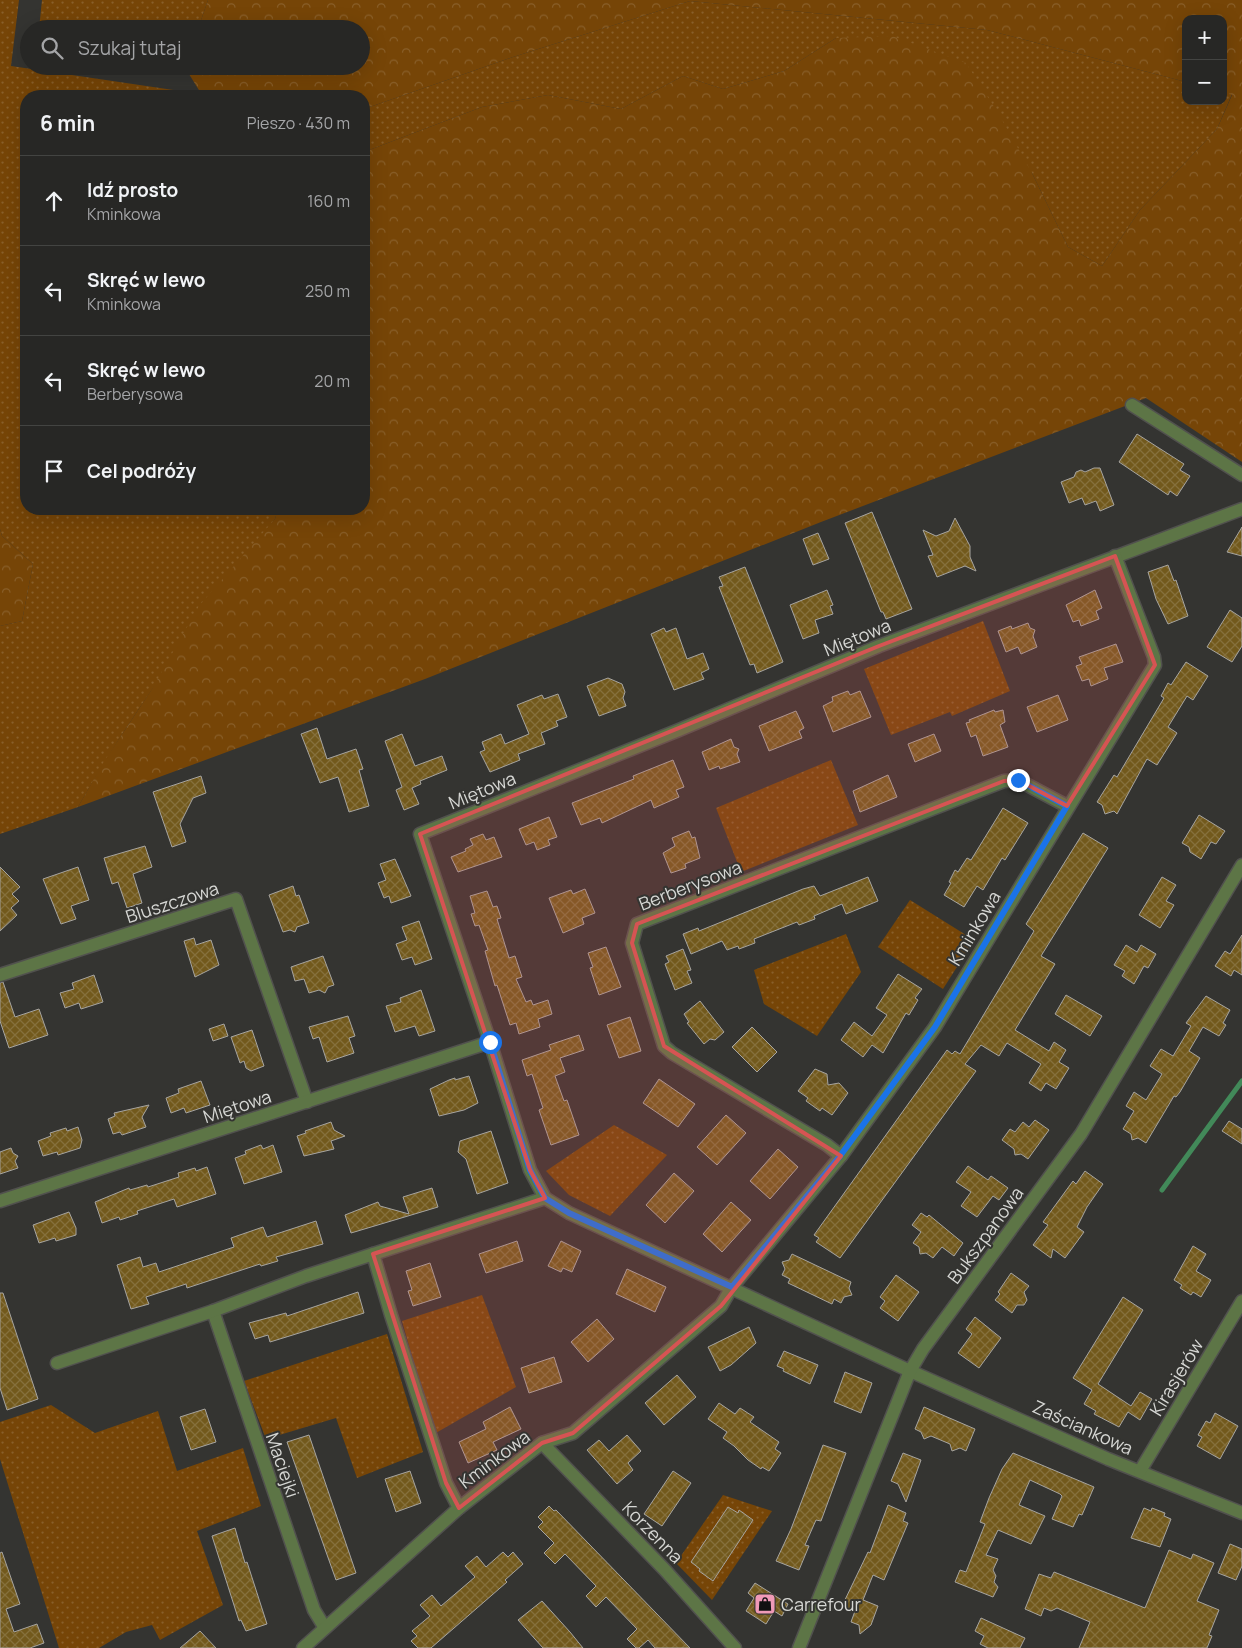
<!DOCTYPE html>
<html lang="pl">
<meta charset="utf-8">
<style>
body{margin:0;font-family:Manrope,sans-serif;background:#2f2f2d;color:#f1f3f6}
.controls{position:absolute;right:15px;top:15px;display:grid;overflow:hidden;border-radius:10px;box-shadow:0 5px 20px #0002}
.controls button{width:45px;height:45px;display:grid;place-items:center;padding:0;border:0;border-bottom:1px solid #434442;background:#272725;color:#f1f3f6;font:25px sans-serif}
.stop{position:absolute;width:15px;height:15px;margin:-11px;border:4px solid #1a73e8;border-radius:50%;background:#fff}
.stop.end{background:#1a73e8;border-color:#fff;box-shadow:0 1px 5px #0008}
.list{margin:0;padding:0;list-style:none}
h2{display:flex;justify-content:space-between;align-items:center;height:65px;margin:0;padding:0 20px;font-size:21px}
h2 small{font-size:16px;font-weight:400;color:#a4a5a7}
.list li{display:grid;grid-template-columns:32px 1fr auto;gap:15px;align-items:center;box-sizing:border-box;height:90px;padding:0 20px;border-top:1px solid #434442}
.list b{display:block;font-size:19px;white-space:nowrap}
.list p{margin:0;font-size:16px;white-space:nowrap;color:#a4a5a7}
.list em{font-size:16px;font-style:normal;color:#a4a5a7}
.icon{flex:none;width:28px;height:28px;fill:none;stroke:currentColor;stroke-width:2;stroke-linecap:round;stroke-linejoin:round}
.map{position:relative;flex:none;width:1242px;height:1648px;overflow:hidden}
.search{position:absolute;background:#272725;box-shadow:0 5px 20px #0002;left:20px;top:20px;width:350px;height:55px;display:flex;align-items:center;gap:12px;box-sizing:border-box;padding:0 18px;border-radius:28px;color:#a4a5a7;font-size:19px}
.panel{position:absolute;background:#272725;box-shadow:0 5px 20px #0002;left:20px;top:90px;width:350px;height:425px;border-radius:20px}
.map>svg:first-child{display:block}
.grass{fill:url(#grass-dots)}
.forest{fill:url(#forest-crowns)}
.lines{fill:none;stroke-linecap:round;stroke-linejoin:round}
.stream{stroke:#428959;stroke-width:5}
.building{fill:url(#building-cross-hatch);stroke:#a6a4a0}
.minor-casing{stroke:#51514e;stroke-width:15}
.minor{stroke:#5d7546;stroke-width:12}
.route{stroke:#1a73e8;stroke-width:6}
.marked{fill:#d65453;fill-opacity:0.2;stroke:#d65453;stroke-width:4;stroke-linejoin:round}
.labels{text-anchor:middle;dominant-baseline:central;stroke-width:4;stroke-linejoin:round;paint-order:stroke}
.street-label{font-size:18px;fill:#d6d7d4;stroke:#343431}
.poi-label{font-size:18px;fill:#d6d7d4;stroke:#343431;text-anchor:start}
</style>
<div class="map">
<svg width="1242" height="1648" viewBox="0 0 1242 1648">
<defs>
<pattern id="grass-dots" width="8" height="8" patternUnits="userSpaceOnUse" patternTransform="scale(1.25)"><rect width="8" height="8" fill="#764507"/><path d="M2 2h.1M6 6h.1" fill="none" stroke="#895f2a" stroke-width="1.8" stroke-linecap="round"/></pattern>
<pattern id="forest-crowns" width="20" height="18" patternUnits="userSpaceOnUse" patternTransform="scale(1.25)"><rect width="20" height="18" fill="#764507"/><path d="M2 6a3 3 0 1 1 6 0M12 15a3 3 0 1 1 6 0" fill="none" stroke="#895f2a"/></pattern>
<pattern id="building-cross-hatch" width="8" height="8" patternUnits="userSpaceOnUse" patternTransform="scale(1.25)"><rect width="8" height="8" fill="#72591c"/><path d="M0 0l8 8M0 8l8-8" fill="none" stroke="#85703c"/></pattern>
</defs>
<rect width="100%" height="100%" fill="#343431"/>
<g class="grass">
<path d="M 0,0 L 19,0 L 11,66 L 214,96 L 26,96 L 26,509 L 278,509 L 275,519 C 207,613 135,706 78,807 L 0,834 L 0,626 L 22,621 L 33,564 L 2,536 L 0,529 Z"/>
<polygon points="42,0 208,0 198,29 39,29"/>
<polygon points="690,1 987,30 1186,82 1186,101 1223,101 1223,92 1232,94 1217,129 1140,210 1102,266 1068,247 1032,173 836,38 784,71 723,89 683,76 621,109 548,95 482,107 364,152 364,109 513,57"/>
<polygon points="983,621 1010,691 952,716 950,712 891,735 864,669"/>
<polygon points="831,760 858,825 741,872 716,808"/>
<polygon points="910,900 974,940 943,989 878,947"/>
<polygon points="846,934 861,972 817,1036 764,1004 754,970"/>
<polygon points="614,1125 667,1155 610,1216 569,1195 546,1171"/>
<polygon points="482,1295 516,1387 434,1434 402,1321"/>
<polygon points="387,1334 423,1452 357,1478 336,1418 266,1439 244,1381"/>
<polygon points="51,1405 95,1433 158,1411 177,1471 243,1448 261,1506 197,1531 223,1605 160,1640 152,1625 126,1632 99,1648 59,1648 0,1459 0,1422"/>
<polygon points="723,1495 772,1511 712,1600 676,1563"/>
</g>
<g class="forest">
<polygon points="208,0 1242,0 1242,462 1146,398 821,522 425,679 78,807 103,763 152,689 199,606 275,519 278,509 364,509 364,152 482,107 548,95 621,109 683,76 723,89 784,71 836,38 892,36 966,63 998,113 1032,173 1068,247 1102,266 1140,210 1217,129 1232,95 1223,92 1223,19 1186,19 1186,82 987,30 690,1 513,57 364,109 364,96 214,96 202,95 184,66 361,66 361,29 198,29"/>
<polygon points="0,529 2,536 33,564 22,621 0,626"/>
</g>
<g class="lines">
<polyline class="stream" points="1162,1190 1242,1081"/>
</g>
<g class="building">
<polygon points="1137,434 1184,464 1180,470 1190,476 1177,496 1170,491 1168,495 1119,462"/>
<polygon points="1094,468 1100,468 1114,505 1100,511 1096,501 1085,505 1082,498 1069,503 1061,482 1074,477 1076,472 1081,470 1085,472"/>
<polygon points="872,512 912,609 886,619 883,612 881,612 845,523"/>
<polygon points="955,518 970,546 970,557 976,571 965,566 937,577 928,556 933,555 923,530 936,536 949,531"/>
<polygon points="1242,527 1242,556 1227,552"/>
<polygon points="818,533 829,559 813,565 803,539"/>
<polygon points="1168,565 1174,581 1176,580 1188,616 1168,624 1156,599 1148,572"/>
<polygon points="745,567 783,662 757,673 754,664 750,665 719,587 723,586 719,577"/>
<polygon points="827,590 833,605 830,606 833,614 815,620 819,633 803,639 790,605"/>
<polygon points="1095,590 1102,608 1096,611 1099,619 1081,626 1079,620 1073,622 1066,605"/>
<polygon points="1230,610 1242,618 1242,646 1232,662 1207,647"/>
<polygon points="1028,623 1030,628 1035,630 1033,636 1037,647 1021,654 1018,647 1006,652 998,631 1011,626 1012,629"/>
<polygon points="664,628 666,632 676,628 687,659 703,653 709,669 701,673 704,679 674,690 651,634"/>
<polygon points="1116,644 1123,662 1104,668 1108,679 1091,686 1089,679 1082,681 1076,666 1082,664 1079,657"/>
<polygon points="1186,662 1208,676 1193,700 1187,696 1168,727 1177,733 1157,765 1147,759 1117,814 1114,811 1105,814 1102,805 1097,802 1114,775 1117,777 1164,698 1161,696 1168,683 1171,685"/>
<polygon points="608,678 622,684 625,692 623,698 626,706 599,716 587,686"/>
<polygon points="848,691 850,695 860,691 871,717 833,732 823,706 833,701 832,697"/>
<polygon points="558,694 567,717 556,721 558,726 541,733 545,744 518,754 520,760 490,772 480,752 485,750 482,742 501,734 505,744 529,734 517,705 542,695 544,699"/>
<polygon points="1058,695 1068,720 1037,732 1027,707"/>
<polygon points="994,710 995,712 1003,710 1005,722 1000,725 1008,747 983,756 976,735 971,737 966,723 970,722 969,720"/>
<polygon points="796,711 804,728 799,731 802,738 769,751 759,726"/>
<polygon points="317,728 327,759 356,749 363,769 359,770 369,806 349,812 338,777 320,783 301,734"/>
<polygon points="402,734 415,766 442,756 447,770 420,781 421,784 412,788 419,804 404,810 396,790 402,787 385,741"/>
<polygon points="934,734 941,751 915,762 908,744"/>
<polygon points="731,739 734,747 739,749 737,754 740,762 720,769 719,766 709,770 702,752"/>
<polygon points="673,760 684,787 676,790 679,797 654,808 651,800 602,823 600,818 581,825 572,803 634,779 633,776"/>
<polygon points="888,775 897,797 860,812 853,791"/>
<polygon points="201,776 206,793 193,798 180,824 186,842 172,847 153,792"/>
<polygon points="1003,808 1028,823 1005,860 1002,858 983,890 977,886 964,907 944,895 951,883 949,882 955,870 958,872 967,858 971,860"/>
<polygon points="1199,815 1225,831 1216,844 1211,842 1201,859 1190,852 1189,847 1182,843"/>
<polygon points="549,817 557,837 548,840 550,845 537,850 534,842 526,845 519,829"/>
<polygon points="689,831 692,838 695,837 700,858 685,864 686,868 671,873 663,853 675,846 672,838"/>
<polygon points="1083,833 1108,848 1041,956 1055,964 1015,1030 1049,1051 1054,1042 1066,1050 1059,1062 1069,1068 1056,1089 1046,1083 1041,1091 1029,1083 1041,1064 1007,1043 999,1056 981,1045 965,1064 976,1071 840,1258 816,1242 819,1238 814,1235 947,1050 952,1054 955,1051 960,1054 1034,931 1026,924"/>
<polygon points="483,834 486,840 494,837 502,857 458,872 451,857 466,851 465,849 473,845 470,839"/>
<polygon points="145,846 152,867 133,874 142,903 127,908 118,882 112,884 104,858"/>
<polygon points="395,859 411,896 391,903 389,896 384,898 378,883 386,880 380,864"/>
<polygon points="0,867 20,887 12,894 19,901 11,908 17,915 0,931"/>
<polygon points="78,867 89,900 71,906 76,919 61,924 43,879"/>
<polygon points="868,877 878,901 846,914 842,904 814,916 815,919 799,925 797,922 754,939 755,943 739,949 738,946 727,950 722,941 691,954 683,934 698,928 699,931 803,889 814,886 820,896"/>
<polygon points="1162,877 1176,885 1166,901 1174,905 1160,928 1139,915"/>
<polygon points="293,886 296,896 299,895 309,923 297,927 295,932 290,930 283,932 269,895"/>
<polygon points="585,889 595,913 582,918 584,924 563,933 549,898 571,890 573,894"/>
<polygon points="487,891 493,907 497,906 501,918 497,919 509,958 515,956 522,977 516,979 526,1002 531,1000 533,1005 548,1000 552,1014 538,1019 540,1027 519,1034 516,1023 510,1025 497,985 495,986 485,951 488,950 479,925 475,926 471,914 475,913 470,896"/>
<polygon points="419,921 432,959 415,965 412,957 402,960 396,944 407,940 402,927"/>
<polygon points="1242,935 1242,975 1234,970 1231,976 1215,966 1225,951 1230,954"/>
<polygon points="194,938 196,945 211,940 219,965 195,977 184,941"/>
<polygon points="1126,945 1137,952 1141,945 1156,954 1148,968 1144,966 1134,984 1122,976 1125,971 1114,965"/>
<polygon points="606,947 621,987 599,995 590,968 593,967 588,953"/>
<polygon points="683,949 691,970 687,971 692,983 675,990 665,964 669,962 666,956"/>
<polygon points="323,956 334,985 328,987 325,993 319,990 309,993 304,979 295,981 291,967"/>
<polygon points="898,974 922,989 915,998 918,1000 909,1015 906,1013 883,1053 872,1045 863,1057 841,1040 854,1022 872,1036 887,1015 876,1008"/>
<polygon points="94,975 103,1002 81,1009 79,1003 65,1008 60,993 74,989 72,983"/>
<polygon points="3,982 15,1017 39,1009 48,1035 9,1048 0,1021 0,983"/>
<polygon points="421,990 435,1031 419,1036 415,1026 395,1032 386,1006 401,1002 400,998"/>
<polygon points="1066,995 1102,1016 1090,1036 1055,1014"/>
<polygon points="1206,996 1230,1010 1223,1023 1226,1025 1219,1036 1203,1027 1189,1051 1200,1058 1180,1092 1176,1097 1174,1096 1146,1143 1138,1138 1132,1140 1131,1134 1123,1129 1134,1111 1126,1106 1134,1092 1146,1100 1162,1074 1150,1066 1161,1049 1173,1056 1191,1026 1186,1023"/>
<polygon points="700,1001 724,1032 715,1040 710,1039 704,1044 687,1023 689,1022 684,1014"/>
<polygon points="348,1016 355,1036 349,1038 354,1053 327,1062 319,1037 313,1039 309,1027"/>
<polygon points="630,1017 641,1051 619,1058 607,1025"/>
<polygon points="224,1024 228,1036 213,1041 209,1029"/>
<polygon points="752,1027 777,1052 757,1072 732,1047"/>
<polygon points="252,1030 264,1066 251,1071 246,1068 244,1061 240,1063 231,1037"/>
<polygon points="579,1035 584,1050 560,1058 565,1072 555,1076 564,1101 567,1100 579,1135 551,1145 539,1110 543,1108 532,1074 527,1076 522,1060 551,1050 549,1045"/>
<polygon points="815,1069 827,1074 828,1085 839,1083 848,1093 832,1115 822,1108 820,1111 806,1101 808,1098 798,1091"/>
<polygon points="469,1076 478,1103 464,1110 439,1116 430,1089 449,1080 455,1078 455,1080"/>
<polygon points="659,1079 695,1104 678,1127 643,1103"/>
<polygon points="201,1081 210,1105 186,1113 184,1108 171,1113 166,1098 179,1093 178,1089"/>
<polygon points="149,1105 142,1117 146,1127 122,1135 120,1132 113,1134 108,1119 115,1116 114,1113"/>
<polygon points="726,1115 746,1133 717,1165 697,1147"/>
<polygon points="1035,1120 1049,1130 1028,1159 1021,1154 1015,1155 1014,1149 1002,1140 1010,1129 1015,1132 1023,1122 1029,1127"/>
<polygon points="1229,1121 1242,1129 1242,1144 1222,1131"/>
<polygon points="331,1122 334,1130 345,1136 331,1141 334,1149 304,1156 297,1136 306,1133 305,1131"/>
<polygon points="78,1127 82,1140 80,1148 58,1155 57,1152 43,1156 38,1141 51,1136 50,1133 66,1128 67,1131"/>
<polygon points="491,1131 508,1183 477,1194 466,1159 458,1152 460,1141"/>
<polygon points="261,1145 263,1149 273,1145 282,1172 244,1184 235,1158 246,1154 245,1151"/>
<polygon points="11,1148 13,1153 18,1156 15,1161 18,1168 0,1174 0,1152"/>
<polygon points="778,1149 798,1167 770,1199 750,1181"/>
<polygon points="968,1166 988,1180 991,1176 1008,1188 999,1200 993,1196 977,1217 961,1206 971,1192 956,1182"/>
<polygon points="207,1167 216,1194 177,1207 174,1199 137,1211 138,1214 120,1220 119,1217 102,1223 95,1202 129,1188 130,1190 147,1185 148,1187 179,1177 178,1173 195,1168 196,1171"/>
<polygon points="1085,1171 1103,1184 1087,1207 1077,1227 1084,1232 1065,1258 1053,1249 1051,1258 1033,1245 1048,1225 1043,1222 1073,1181 1076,1184"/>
<polygon points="674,1173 694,1191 665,1223 646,1205"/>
<polygon points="432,1188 438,1207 351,1233 345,1215 378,1202 380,1206 409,1214 403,1197"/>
<polygon points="731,1202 751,1220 722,1252 703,1234"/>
<polygon points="69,1212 76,1228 76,1235 56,1241 55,1238 39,1243 33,1225"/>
<polygon points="921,1213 927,1217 929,1215 963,1243 954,1256 942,1247 933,1258 926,1253 920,1254 919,1247 913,1243 921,1232 912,1225"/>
<polygon points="316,1221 323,1244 276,1257 278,1261 261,1266 260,1264 187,1288 186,1284 146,1297 149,1304 131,1309 117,1265 140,1257 143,1267 156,1263 159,1272 234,1247 231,1238 263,1227 267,1237"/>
<polygon points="517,1241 523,1261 486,1273 479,1254"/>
<polygon points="561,1241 581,1251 572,1272 563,1268 561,1272 548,1266"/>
<polygon points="1193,1246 1206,1254 1196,1271 1211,1280 1201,1297 1193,1292 1191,1295 1180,1288 1182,1285 1174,1280"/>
<polygon points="792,1254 851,1282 849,1288 852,1295 844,1297 841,1303 834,1299 832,1304 788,1283 790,1279 782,1275 785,1269 782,1262 789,1260"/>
<polygon points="430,1263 441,1297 413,1306 408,1291 412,1290 406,1271"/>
<polygon points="627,1269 666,1287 655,1312 616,1294"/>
<polygon points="1011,1273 1029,1286 1024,1292 1027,1300 1024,1305 1017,1305 1012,1313 995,1300 1000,1294 998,1292"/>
<polygon points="896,1275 919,1292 898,1321 880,1308 885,1301 880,1297"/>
<polygon points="358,1292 364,1313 270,1342 268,1335 255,1339 249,1323 286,1313 287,1316"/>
<polygon points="0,1293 3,1293 38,1399 7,1410 0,1388"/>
<polygon points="1123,1297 1143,1310 1098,1384 1131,1406 1140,1392 1152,1399 1140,1420 1128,1412 1119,1427 1094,1414 1096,1411 1084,1404 1092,1390 1073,1378"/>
<polygon points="975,1317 1001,1338 979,1368 958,1353 972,1334 966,1329"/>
<polygon points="597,1319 614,1339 588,1362 571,1342"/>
<polygon points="749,1327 756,1343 731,1365 720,1371 708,1347"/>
<polygon points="784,1351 818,1365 810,1384 783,1371 784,1369 777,1366"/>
<polygon points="554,1357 562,1382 529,1393 521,1368"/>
<polygon points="845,1372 872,1383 861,1413 834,1402"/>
<polygon points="677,1375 696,1397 664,1425 645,1403"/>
<polygon points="719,1403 735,1414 740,1408 754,1417 750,1422 779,1442 775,1449 781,1453 769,1471 762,1467 761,1469 748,1460 734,1446 723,1438 727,1432 708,1419"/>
<polygon points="510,1407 521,1429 493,1442 497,1450 468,1463 459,1442 486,1429 483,1422"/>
<polygon points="924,1407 975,1429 966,1451 960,1448 952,1451 950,1444 931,1436 924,1439 921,1432 915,1429"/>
<polygon points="205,1409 216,1442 191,1450 180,1417"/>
<polygon points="1215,1413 1238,1426 1220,1459 1197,1446 1202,1437 1198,1435 1206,1421 1210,1423"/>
<polygon points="309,1435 356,1573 336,1580 287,1442"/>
<polygon points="627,1435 641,1451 628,1463 633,1470 617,1484 587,1450 599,1440 609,1451"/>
<polygon points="823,1445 846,1453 821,1521 816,1520 805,1545 809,1546 799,1570 776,1561 791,1529"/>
<polygon points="903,1453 921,1460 906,1502 898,1484 891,1481"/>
<polygon points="1013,1453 1094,1487 1082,1515 1079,1514 1073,1527 1052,1519 1062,1496 1060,1494 1030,1480 1019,1505 1045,1516 1031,1544 998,1530 986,1555 998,1559 993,1570 996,1576 994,1582 998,1587 993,1597 955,1582 960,1570 966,1572 985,1524 980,1522 989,1498 1002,1469"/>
<polygon points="410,1471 421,1503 396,1512 385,1479"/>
<polygon points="673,1471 691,1483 662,1526 644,1514"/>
<polygon points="888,1505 906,1513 903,1521 908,1523 884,1580 873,1575 863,1600 878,1606 871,1625 860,1634 859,1625 851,1622 855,1611 842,1606 868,1552 870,1553"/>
<polygon points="549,1506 554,1511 556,1510 690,1648 655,1648 648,1640 639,1648 636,1648 627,1639 637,1629 606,1597 596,1607 586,1596 596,1586 565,1554 555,1564 544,1553 554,1543 538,1527 543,1522 538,1517"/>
<polygon points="728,1507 738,1513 739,1510 753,1520 713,1581 699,1571 700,1569 691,1562"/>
<polygon points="1144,1508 1151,1511 1152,1508 1165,1513 1164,1516 1171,1519 1160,1547 1131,1538"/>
<polygon points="235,1528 245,1563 247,1562 267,1624 246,1631 241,1620 239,1621 212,1536"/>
<polygon points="1230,1544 1242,1549 1242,1566 1236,1580 1218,1573"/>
<polygon points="1169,1550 1191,1559 1193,1554 1214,1563 1197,1601 1219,1610 1209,1635 1212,1636 1207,1648 1079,1648 1090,1622 1057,1608 1051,1611 1044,1608 1041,1616 1025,1609 1039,1574 1051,1578 1054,1572 1145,1608"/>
<polygon points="2,1552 20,1604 6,1609 14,1632 37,1624 44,1643 30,1648 0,1648 0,1553"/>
<polygon points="503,1552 508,1557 513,1552 523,1564 505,1580 507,1582 431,1648 418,1648 411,1641 417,1636 412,1631 430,1616 420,1605 432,1595 441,1606 475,1577 465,1566 477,1556 486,1567"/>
<polygon points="755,1583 788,1604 782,1616 774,1611 766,1624 746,1611 754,1598 748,1593"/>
<polygon points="542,1601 570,1632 583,1648 543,1648 518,1620"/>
<polygon points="981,1618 1025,1638 1020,1648 988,1648 980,1644 984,1636 975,1631"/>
<polygon points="200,1631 216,1648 180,1648"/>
</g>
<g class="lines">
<g class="minor-casing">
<g id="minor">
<polyline points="1132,405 1242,475"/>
<polyline points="0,975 236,899 307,1102"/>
<polyline points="490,1042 530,1170 545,1198 569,1213 910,1371 1108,1459 1242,1513"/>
<polyline points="841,1156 827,1145 672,1053 664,1046 632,943 637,924 1004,781 1018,780 1067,806"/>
<polyline points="0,1201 490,1042 420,834 679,730 879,646 1242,509"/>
<polyline points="373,1254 391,1315 446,1483 459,1508"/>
<polyline points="213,1311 314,1610 325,1628"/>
<polyline points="57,1363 213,1311 306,1276 545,1198"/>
<polyline points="542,1443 664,1569 735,1648"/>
<polyline points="1140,1471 1242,1301"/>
<polyline points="303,1648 459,1508 542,1443 573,1433 721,1306 732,1287 841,1156 935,1027 1155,665 1154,657 1115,556"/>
<polyline points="799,1648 910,1371 923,1349 1081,1134 1242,865"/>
</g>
</g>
<use href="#minor" class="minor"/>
</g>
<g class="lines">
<polyline class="route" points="490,1042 530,1170 545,1198 569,1213 732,1287 840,1156 935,1027 1067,806 1018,780"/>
</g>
<path class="marked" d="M 1115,556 L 1155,665 L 1067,806 L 1018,780 L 1004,781 L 637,924 L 632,943 L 664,1046 L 841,1156 L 721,1306 L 573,1433 L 542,1443 L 459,1508 L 446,1483 L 373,1254 L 545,1198 L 530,1170 L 420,834 L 879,646 Z"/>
<defs>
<g id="shop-square" transform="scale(1.125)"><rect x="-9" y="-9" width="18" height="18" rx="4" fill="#f09ab7" stroke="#343431"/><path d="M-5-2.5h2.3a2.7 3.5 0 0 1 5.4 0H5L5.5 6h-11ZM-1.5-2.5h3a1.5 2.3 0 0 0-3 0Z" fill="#111"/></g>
</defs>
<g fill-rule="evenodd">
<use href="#shop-square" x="765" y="1604"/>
</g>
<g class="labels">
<g class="street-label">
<text transform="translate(857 637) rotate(-22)">Miętowa</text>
<text transform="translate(482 790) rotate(-22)">Miętowa</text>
<text transform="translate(690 885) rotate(-21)">Berberysowa</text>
<text transform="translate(172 902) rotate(-18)">Bluszczowa</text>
<text transform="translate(974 928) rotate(-59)">Kminkowa</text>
<text transform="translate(237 1106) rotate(-18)">Miętowa</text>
<text transform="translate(985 1235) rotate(-54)">Bukszpanowa</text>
<text transform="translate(1176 1377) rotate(-59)">Kirasjerów</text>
<text transform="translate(1083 1427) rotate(24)">Zaściankowa</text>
<text transform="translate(494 1459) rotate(-37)">Kminkowa</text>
<text transform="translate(283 1465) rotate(71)">Maciejki</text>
<text transform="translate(653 1532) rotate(46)">Korzenna</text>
</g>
<g class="poi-label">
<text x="781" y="1604">Carrefour</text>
</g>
</g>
</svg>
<div class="controls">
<button>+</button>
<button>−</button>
</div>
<div class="stop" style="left:490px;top:1042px"></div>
<div class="stop end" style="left:1018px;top:780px"></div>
<div class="search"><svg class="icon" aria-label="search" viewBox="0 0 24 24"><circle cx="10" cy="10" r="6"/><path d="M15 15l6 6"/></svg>Szukaj tutaj</div>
<section class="panel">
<h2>6 min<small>Pieszo · 430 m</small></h2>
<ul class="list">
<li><svg class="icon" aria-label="ahead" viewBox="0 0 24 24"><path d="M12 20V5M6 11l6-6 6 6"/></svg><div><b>Idź prosto</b><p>Kminkowa</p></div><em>160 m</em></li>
<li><svg class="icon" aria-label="left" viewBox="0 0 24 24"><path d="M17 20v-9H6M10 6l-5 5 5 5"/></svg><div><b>Skręć w lewo</b><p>Kminkowa</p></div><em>250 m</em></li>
<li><svg class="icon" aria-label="left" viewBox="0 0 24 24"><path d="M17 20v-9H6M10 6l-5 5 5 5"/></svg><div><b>Skręć w lewo</b><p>Berberysowa</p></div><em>20 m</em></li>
<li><svg class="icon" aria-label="arrive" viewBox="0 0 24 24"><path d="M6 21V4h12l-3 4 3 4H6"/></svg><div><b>Cel podróży</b></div></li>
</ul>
</section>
</div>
